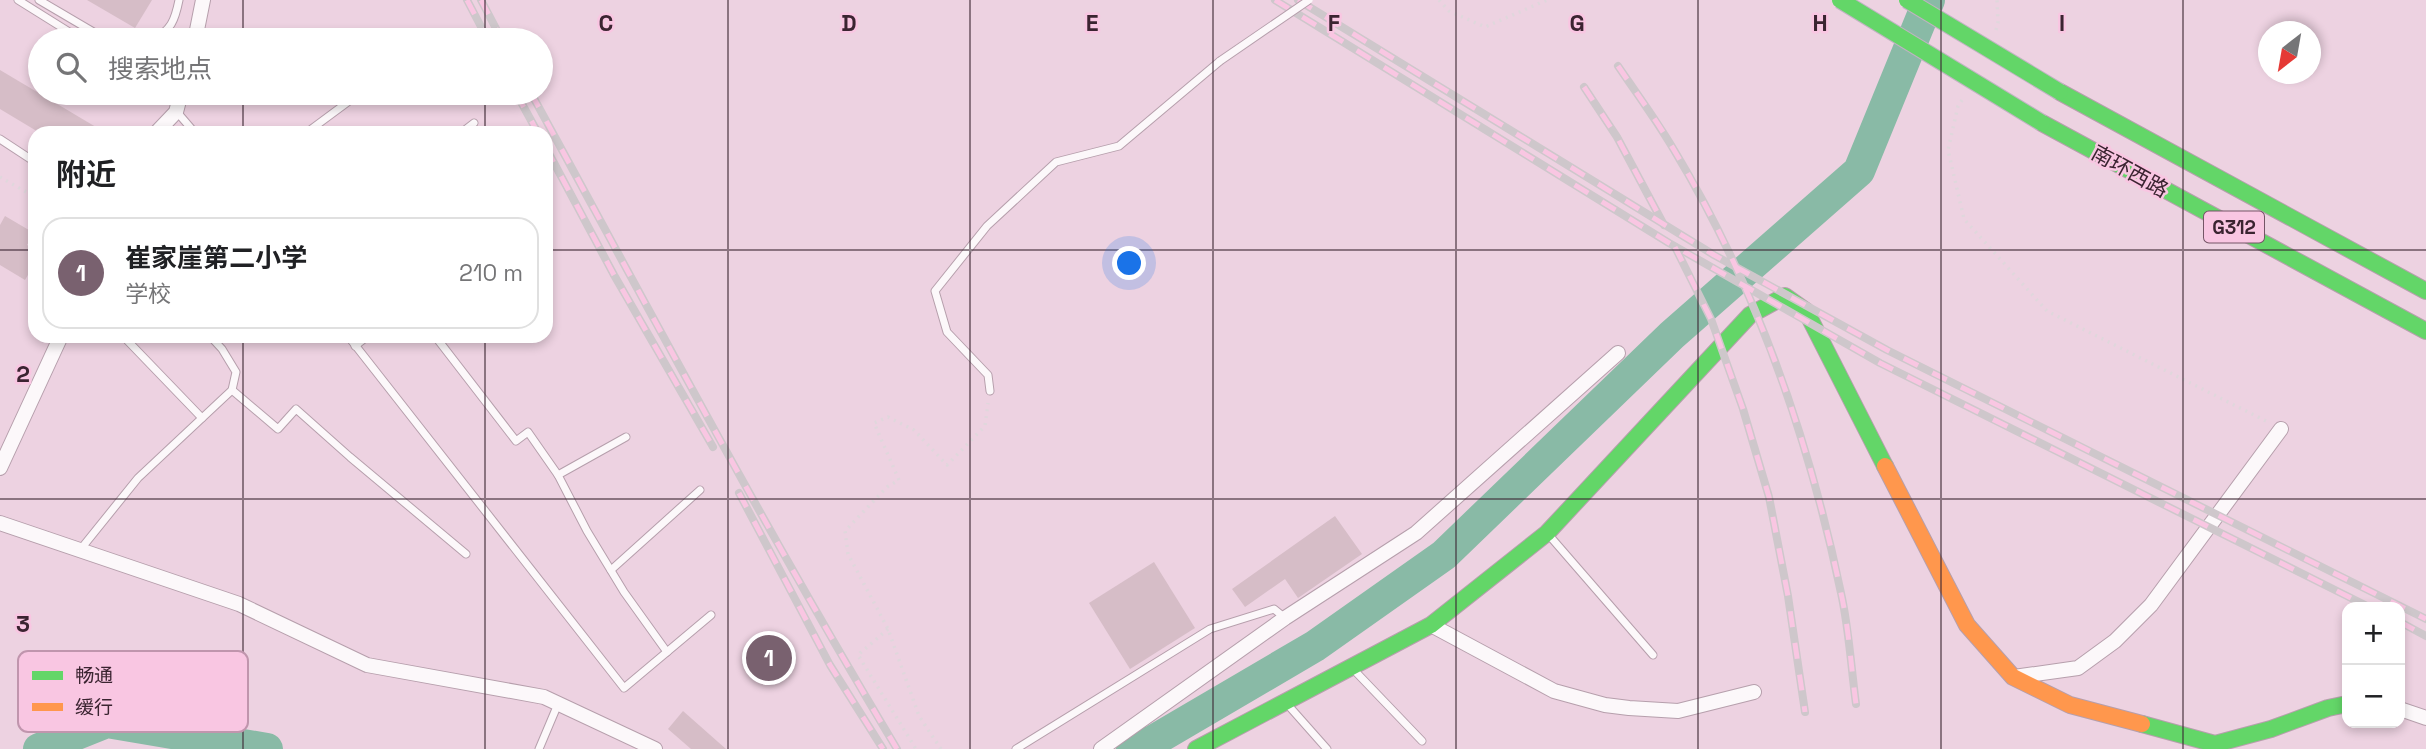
<!DOCTYPE html>
<html lang="zh">
<meta charset="utf-8">
<style>
body{margin:0;font-family:"Space Grotesk","Noto Sans SC",sans-serif;background:#f2f2f2;color:#202124}
.controls{position:absolute;right:21px;bottom:21px;display:grid;overflow:hidden;border-radius:14px;box-shadow:0 4px 10px #0003}
.controls button{width:63px;height:63px;display:grid;place-items:center;padding:0;border:0;border-bottom:2px solid #e0e0e0;background:#fff;color:#202124;font:35px sans-serif}
.compass{position:absolute;left:2258px;top:21px;width:63px;height:63px;border-radius:50%;background:#fff;box-shadow:0 4px 10px #0003;rotate:211deg}
.you{position:absolute;left:1130px;top:264px;width:24px;height:24px;margin:-18px;border:5px solid #fff;border-radius:50%;background:#1a73e8;box-shadow:0 0 0 10px #1a73e833}
.badge{display:grid;place-items:center;width:46px;height:46px;border-radius:50%;background:#79616f;color:#fff;font-size:23px;font-weight:700}
.pin{position:absolute;translate:-50% -50%;border:4px solid #fff;box-shadow:0 2px 7px #0006}
.list{margin:0;padding:0;list-style:none}
h2{display:flex;justify-content:space-between;align-items:center;height:91px;margin:0;padding:0 28px;font-size:30px}
h2 small{font-size:23px;font-weight:400;color:#757577}
.list li{display:grid;grid-template-columns:46px 1fr auto;gap:21px;align-items:center;box-sizing:border-box;height:112px;margin:0 14px 14px;padding:0 14px;border:2px solid #e0e0e0;border-radius:21px}
.list b{display:block;font-size:26px;white-space:nowrap}
.list p{margin:0;font-size:23px;white-space:nowrap;color:#757577}
.list em{font-size:23px;font-style:normal;color:#757577}
.icon{flex:none;width:38px;height:38px;fill:none;stroke:currentColor;stroke-width:2;stroke-linecap:round;stroke-linejoin:round}
.map{position:relative;flex:none;width:2426px;height:749px;overflow:hidden}
.search{position:absolute;background:#fff;box-shadow:0 4px 10px #0003;left:28px;top:28px;width:525px;height:77px;display:flex;align-items:center;gap:18px;box-sizing:border-box;padding:0 24px;border-radius:38px;color:#757577;font-size:26px}
.panel{position:absolute;background:#fff;box-shadow:0 4px 10px #0003;left:28px;top:126px;width:525px;height:217px;border-radius:21px}
.map>svg:first-child{display:block}
.lines{fill:none;stroke-linecap:round;stroke-linejoin:round}
.river{stroke:#89baa6;stroke-width:32}
.building{fill:#d6bdc7}
.lane-casing{stroke:#b69fac;stroke-width:9}
.street-casing{stroke:#b69fac;stroke-width:16}
.fast-casing{stroke:#b69fac;stroke-width:18}
.slow-casing{stroke:#b69fac;stroke-width:18}
.path{stroke:#e0d7dc;stroke-width:3.5;stroke-dasharray:2 5;stroke-linecap:butt}
.lane{stroke:#fcf8fa;stroke-width:7}
.street{stroke:#fcf8fa;stroke-width:14}
.fast{stroke:#63d668;stroke-width:16}
.slow{stroke:#ff974d;stroke-width:16}
.rail-casing{stroke:#cec7cb;stroke-width:8}
.rail{stroke:#f9c6e2;stroke-width:5;stroke-dasharray:16;stroke-linecap:butt}
.lane-bridge-casing{stroke:#b69fac;stroke-width:9;stroke-linecap:butt}
.fast-bridge-casing{stroke:#c0b3c1;stroke-width:18;stroke-linecap:butt}
.lane-bridge{stroke:#fcf8fa;stroke-width:7}
.fast-bridge{stroke:#63d668;stroke-width:16}
.grid{fill:none;stroke:#3b2431;stroke-width:2;stroke-opacity:0.55}
.labels{text-anchor:middle;dominant-baseline:central;stroke-width:5;stroke-linejoin:round;paint-order:stroke}
.shield{fill:#f9c6e2;stroke:#745566;stroke-width:2}
.shield-label{font-size:19px;font-weight:bold;fill:#3b2431}
.street-label{font-size:21px;fill:#3b2431;stroke:#f9c6e2}
.key{fill:#f9c6e2;stroke:#c095ad;stroke-width:2}
.key-label{font-size:19px;fill:#3b2431}
.grid-label{font-size:23px;text-anchor:middle;font-weight:bold;fill:#3b2431;stroke:#f9c6e2;stroke-width:5;stroke-linejoin:round;paint-order:stroke}
</style>
<div class="map">
<svg width="2426" height="749" viewBox="0 0 2426 749">
<rect width="100%" height="100%" fill="#edd2e1"/>
<g class="lines">
<g class="river">
<polyline points="39,749 107,722 267,749"/>
<polyline points="1132,749 1153,741 1315,646 1444,555 1672,335 1859,171 1929,0"/>
</g>
</g>
<g class="building">
<polygon points="87,0 152,0 135,28"/>
<polygon points="0,70 106,133 40,133 0,109"/>
<polygon points="5,216 34,233 27,245 35,249 35,263 25,280 0,265 0,225"/>
<polygon points="1335,516 1362,554 1298,598 1285,579 1245,607 1232,589"/>
<polygon points="1154,562 1195,628 1130,669 1089,603"/>
<polygon points="683,711 726,749 691,749 668,729"/>
</g>
<g class="lines">
<g class="lane-casing">
<g id="lane">
<polyline points="18,0 82,40"/>
<polyline points="39,0 107,40"/>
<path d="M 152,40 C 171,31 175,20 179,0"/>
<polyline points="165,93 178,101"/>
<polyline points="177,112 195,133"/>
<polyline points="306,133 360,93"/>
<polyline points="461,133 474,123"/>
<polyline points="0,139 35,162"/>
<polyline points="123,336 202,418"/>
<polyline points="348,336 624,688 711,615"/>
<polyline points="435,336 516,441 528,432 558,475 587,531 624,592 667,652"/>
<polyline points="355,346 368,336"/>
<polyline points="232,390 278,429 296,409 350,457 466,554"/>
<polyline points="990,391 988,375 947,332 935,291 987,226 1056,162 1119,146 1220,61"/>
<polyline points="558,475 626,437"/>
<polyline points="1548,534 1653,655"/>
<polyline points="80,550 138,478 232,390 236,372 222,349 210,336"/>
<polyline points="611,570 700,490"/>
<polyline points="1354,670 1422,741"/>
<polyline points="1288,705 1327,749"/>
<polyline points="539,749 558,704"/>
<polyline points="1016,749 1210,629 1274,609 1285,618"/>
</g>
</g>
<g class="street-casing">
<g id="street">
<polyline points="195,40 203,0"/>
<polyline points="156,133 176,112 181,93"/>
<polyline points="0,468 61,336"/>
<polyline points="0,523 239,604 367,665 544,697 655,749"/>
<polyline points="1431,625 1554,691 1605,705 1629,708 1678,711 1754,692"/>
<polyline points="2014,677 2078,668 2115,641 2151,605 2281,429"/>
<polyline points="2400,709 2426,718"/>
<polyline points="1101,749 1285,618 1416,533 1618,353"/>
</g>
</g>
<g class="fast-casing">
<g id="fast">
<polyline points="2060,92 2426,291"/>
<polyline points="2042,123 2426,331"/>
<polyline points="2142,724 2215,744 2271,729 2328,708 2347,704"/>
<polyline points="1196,749 1431,625 1547,533 1750,315 1785,296 1806,311 1885,466"/>
</g>
</g>
<g class="slow-casing">
<polyline id="slow" points="1885,466 1967,625 2013,677 2070,705 2142,724"/>
</g>
<g class="path">
<polyline points="1439,0 1449,11 1485,27 1547,0"/>
<polyline points="1996,30 1998,23 1997,0"/>
<polyline points="1962,100 1958,106 1948,150 1964,219 2047,311 2270,423"/>
<polyline points="0,177 35,197"/>
<polyline points="888,629 858,655 916,749"/>
<polyline points="941,749 919,716 888,629 848,554 845,531 887,487 899,480 874,423 888,417 914,430 947,465 985,426 988,403"/>
</g>
<use href="#lane" class="lane"/>
<use href="#street" class="street"/>
<use href="#fast" class="fast"/>
<use href="#slow" class="slow"/>
<g class="rail-casing">
<g id="rail">
<polyline points="467,0 488,40"/>
<polyline points="481,0 502,40"/>
<polyline points="1275,0 1669,243 1880,363 2369,607"/>
<polyline points="1298,0 1714,255 1887,350 2426,619"/>
<path d="M 1618,66 C 1637,94 1657,121 1674,150 C 1756,286 1809,439 1841,593 C 1849,629 1851,667 1856,704"/>
<polyline points="1584,87 1617,137 1664,225"/>
<polyline points="516,93 538,133"/>
<path d="M 531,93 C 651,313 768,534 897,749"/>
<polyline points="546,148 614,275 713,447"/>
<polyline points="1675,247 1711,319 1743,409 1769,497 1788,596 1805,712"/>
<polyline points="739,493 830,665 883,749"/>
<polyline points="2400,622 2426,636"/>
</g>
</g>
<use href="#rail" class="rail"/>
<g class="lane-bridge-casing">
<polyline id="lane-bridge" points="1220,61 1309,0"/>
</g>
<g class="fast-bridge-casing">
<g id="fast-bridge">
<polyline points="1840,0 2042,123"/>
<polyline points="1907,0 2060,92"/>
</g>
</g>
<use href="#lane-bridge" class="lane-bridge"/>
<use href="#fast-bridge" class="fast-bridge"/>
</g>
<path class="grid" d="M 243,0 L 243,40M 485,0 L 485,40M 728,0 L 728,749M 970,0 L 970,749M 1213,0 L 1213,749M 1456,0 L 1456,749M 1698,0 L 1698,749M 1941,0 L 1941,749M 2183,0 L 2183,749M 243,93 L 243,133M 485,93 L 485,133M 0,250 L 35,250M 546,250 L 2426,250M 243,336 L 243,749M 485,336 L 485,749M 0,499 L 2426,499"/>
<g class="labels">
<rect class="shield" x="2204" y="211.5" width="60" height="31" rx="5"/>
<g class="shield-label">
<text x="2234" y="227">G312</text>
</g>
<g class="street-label">
<text transform="translate(2130 171) rotate(29)">南环西路</text>
</g>
</g>
<rect x="18" y="651" width="230" height="81" rx="10" class="key"/>
<rect x="32" y="671" width="31" height="9" fill="#63d668"/>
<rect x="32" y="703" width="31" height="8" fill="#ff974d"/>
<g class="key-label">
<text x="75" y="682">畅通</text>
<text x="75" y="714">缓行</text>
</g>
<g class="grid-label">
<text x="606" y="31">C</text>
<text x="849" y="31">D</text>
<text x="1092" y="31">E</text>
<text x="1334" y="31">F</text>
<text x="1577" y="31">G</text>
<text x="1820" y="31">H</text>
<text x="2062" y="31">I</text>
<text x="23" y="382">2</text>
<text x="23" y="632">3</text>
</g>
</svg>
<div class="controls">
<button>+</button>
<button>−</button>
</div>
<svg class="compass" viewBox="-18 -18 36 36"><path d="M0-13l5 13h-10z" fill="#e53935"/><path d="M0 13l5-13h-10z" fill="#757577"/></svg>
<div class="you"></div>
<div class="pin badge" style="left:769px;top:658px">1</div>
<div class="search"><svg class="icon" aria-label="search" viewBox="0 0 24 24"><circle cx="10" cy="10" r="6"/><path d="M15 15l6 6"/></svg>搜索地点</div>
<section class="panel">
<h2>附近<small></small></h2>
<ul class="list">
<li><span class="badge">1</span><div><b>崔家崖第二小学</b><p>学校</p></div><em>210 m</em></li>
</ul>
</section>
</div>
